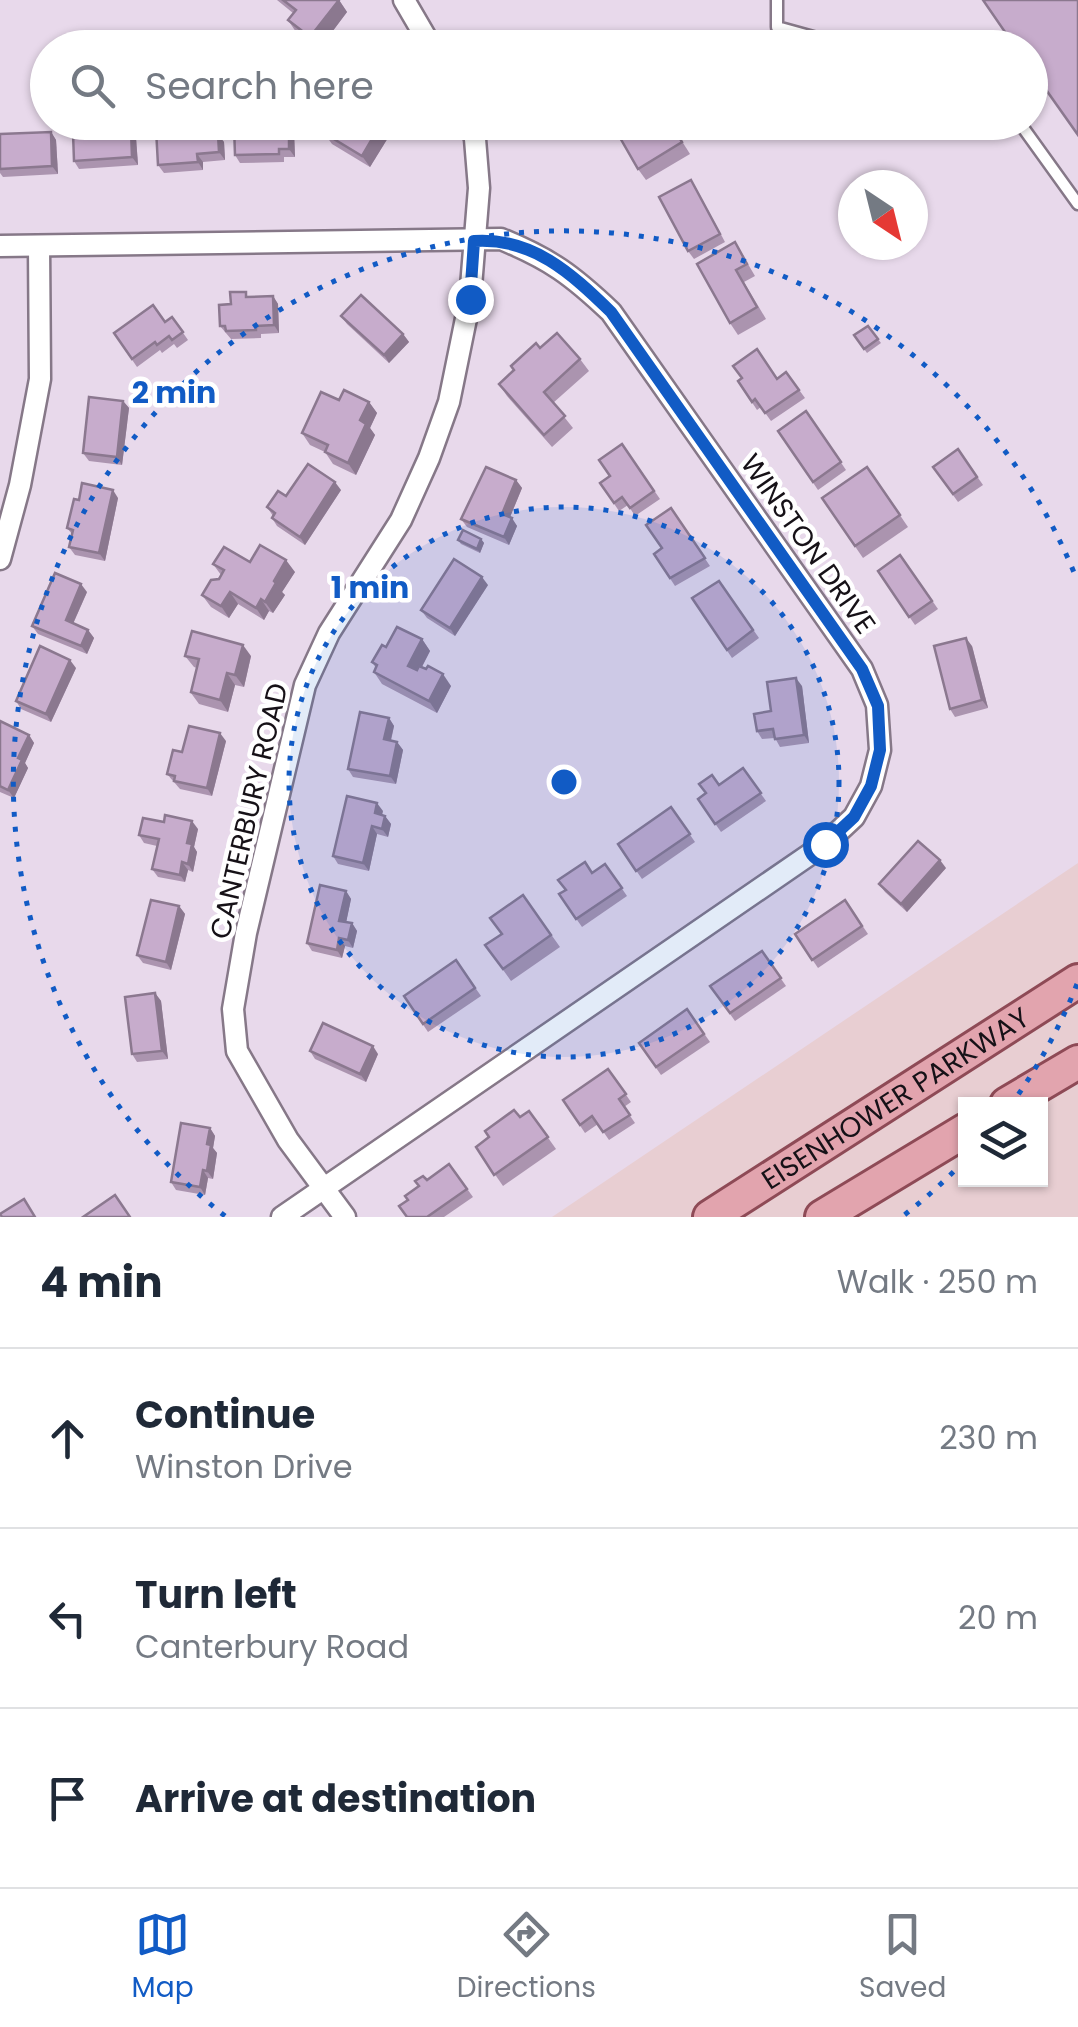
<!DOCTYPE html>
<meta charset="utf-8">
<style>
body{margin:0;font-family:Poppins,sans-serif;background:#f2f2f3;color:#1f2937}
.controls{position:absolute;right:30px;bottom:30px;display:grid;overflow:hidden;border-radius:0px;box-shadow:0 2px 8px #0004}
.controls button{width:90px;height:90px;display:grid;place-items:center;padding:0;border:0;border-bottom:2px solid #e0e1e3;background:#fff;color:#1f2937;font:50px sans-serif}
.compass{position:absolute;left:838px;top:170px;width:90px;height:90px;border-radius:50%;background:#fff;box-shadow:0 2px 8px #0004;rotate:145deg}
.stop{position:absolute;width:30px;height:30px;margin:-22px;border:8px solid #115bc5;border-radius:50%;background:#fff}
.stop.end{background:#115bc5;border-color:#fff;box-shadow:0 2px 10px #0008}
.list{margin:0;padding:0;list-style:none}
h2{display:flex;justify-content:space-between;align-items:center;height:130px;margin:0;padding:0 40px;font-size:42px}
h2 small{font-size:32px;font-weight:400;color:#747a83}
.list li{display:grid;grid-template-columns:65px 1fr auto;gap:30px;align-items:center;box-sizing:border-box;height:180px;padding:0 40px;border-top:2px solid #e0e1e3}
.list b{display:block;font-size:38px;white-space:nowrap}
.list p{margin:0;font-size:32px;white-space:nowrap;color:#747a83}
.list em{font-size:32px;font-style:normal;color:#747a83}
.icon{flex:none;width:55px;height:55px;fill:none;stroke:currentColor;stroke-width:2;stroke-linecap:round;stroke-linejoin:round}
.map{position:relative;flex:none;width:1078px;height:1217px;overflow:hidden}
.search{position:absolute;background:#fff;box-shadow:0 2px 8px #0004;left:30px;right:30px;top:30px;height:110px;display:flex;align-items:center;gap:25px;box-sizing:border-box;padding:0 35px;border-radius:55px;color:#747a83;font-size:38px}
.sheet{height:670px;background:#fff}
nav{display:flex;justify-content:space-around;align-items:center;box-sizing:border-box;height:140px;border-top:2px solid #e0e1e3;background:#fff;font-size:28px;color:#747a83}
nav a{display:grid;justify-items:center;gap:5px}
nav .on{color:#115bc5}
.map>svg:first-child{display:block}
.commercial{fill:#e8ced2;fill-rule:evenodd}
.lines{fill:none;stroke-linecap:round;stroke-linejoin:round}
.service-casing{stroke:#867888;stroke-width:15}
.minor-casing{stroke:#867888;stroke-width:25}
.primary-casing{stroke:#8e4a56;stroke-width:38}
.service{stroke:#fff;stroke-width:10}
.minor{stroke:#fff;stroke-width:20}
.primary{stroke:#e2a4ae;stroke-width:32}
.wall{fill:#ab94af}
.shaded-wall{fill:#8b788f}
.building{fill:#c7accc;stroke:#8b788f;stroke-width:2.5}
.route{stroke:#115bc5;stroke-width:12}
.ring{fill:none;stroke:#115bc5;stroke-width:5;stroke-dasharray:5 10}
.labels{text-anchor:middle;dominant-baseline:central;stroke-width:9;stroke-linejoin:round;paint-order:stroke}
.street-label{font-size:28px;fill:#161117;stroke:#fff}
.centre{fill:#115bc5;stroke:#fff;stroke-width:5}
.ring-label{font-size:30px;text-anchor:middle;font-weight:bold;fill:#115bc5;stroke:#fff;stroke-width:9;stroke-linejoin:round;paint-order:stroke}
</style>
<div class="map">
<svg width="1078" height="1217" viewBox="0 0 1078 1217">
<rect width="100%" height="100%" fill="#e8d9eb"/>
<path class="commercial" d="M 1078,863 L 1078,1217 L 552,1217 ZM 966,1104 L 1040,1104 L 1040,1180 L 966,1180 Z"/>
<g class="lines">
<g class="service-casing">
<g id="service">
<polyline points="777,0 777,27 835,43 865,48"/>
<polyline points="1019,122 1078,204"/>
</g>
</g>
<g class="minor-casing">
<g id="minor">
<polyline points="404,0 432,48"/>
<path d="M 0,246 L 501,239 C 550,259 572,275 611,312 L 862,669 L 877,705 L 880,750 L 871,786 L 854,817 L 825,844 L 282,1217"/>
<polyline points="0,559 20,485 40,379 39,246"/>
<polyline points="345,1217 288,1140 237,1051 233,1009 246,933 305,685 329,633 401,520 429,458 449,402 470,299 479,188 475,139 470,122"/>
</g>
</g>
<g class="primary-casing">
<g id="primary">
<polyline points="1007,1104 1078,1062"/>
<path id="s1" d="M 710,1217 L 1078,981"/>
<polyline points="822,1217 966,1130"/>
</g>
</g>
<use href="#service" class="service"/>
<use href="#minor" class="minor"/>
<use href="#primary" class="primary"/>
</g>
<g class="wall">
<polygon points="277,0 339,0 347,12 320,48 317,48 296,32 288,20 293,13"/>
<polygon points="390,122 394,128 370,167 332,144 324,133"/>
<polygon points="208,125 214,135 224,142 225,160 203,162 203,170 164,173 158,165"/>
<polygon points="673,127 690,154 646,180 638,169 663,133"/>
<polygon points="117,131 136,138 138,165 79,169 74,161"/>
<polygon points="51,132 56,140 58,174 3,177 0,173 0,134"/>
<polygon points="294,132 295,157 284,157 284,162 240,163 235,155"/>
<polygon points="696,188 725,242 694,259 688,251"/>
<polygon points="735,242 755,276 744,282 766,319 738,335 730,323"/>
<polygon points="273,296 278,304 279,333 261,334 261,338 231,339 220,326 231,304 250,297"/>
<polygon points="341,316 403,334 409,342 389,363 347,324"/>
<polygon points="172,317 188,340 177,348 174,344 162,353 160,350 137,367 114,333 165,322"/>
<polygon points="868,326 881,343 867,353 854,335"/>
<polygon points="540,348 580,359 589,371 553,403 573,428 552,447 507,396 499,384"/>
<polygon points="786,372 805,398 771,421 761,407 757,410 738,381 777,379"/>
<polygon points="339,400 369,402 377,413 370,428 375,435 356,475 333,464 325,452 310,445 302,433"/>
<polygon points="123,401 129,408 122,465 89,461 83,453"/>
<polygon points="806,411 846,470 818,490 778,431"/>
<polygon points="622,444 660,499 635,516 628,505 619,511 600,483 610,476"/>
<polygon points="958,449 983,485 958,502 933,467"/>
<polygon points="867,467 908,527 863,558 822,498"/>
<polygon points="516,480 522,488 510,517 517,526 509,545 467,527 461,519"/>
<polygon points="341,490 305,545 277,526 272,518 273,516 267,507 286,496"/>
<polygon points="118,498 105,561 75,555 69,547 72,534 67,528 79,500"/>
<polygon points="671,508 710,566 675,586 654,554 662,548"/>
<polygon points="481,539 484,543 480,553 461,544 458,540"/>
<polygon points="900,555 938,609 915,625 878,571"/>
<polygon points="250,562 295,572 282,592 285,595 273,613 269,611 264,620 238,604 229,618 211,607 202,595 221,575 213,564"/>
<polygon points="719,581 759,638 732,658 692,598"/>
<polygon points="488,585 455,636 427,618 421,610"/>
<polygon points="87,592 73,624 88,630 94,638 87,654 38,634 32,626"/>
<polygon points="422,639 430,651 422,667 451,686 437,713 382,684 374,672 376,668 372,662 386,647"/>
<polygon points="972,646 988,708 955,717 950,709"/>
<polygon points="185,656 251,656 244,687 235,685 228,712 199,704 191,693 197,668 194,667"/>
<polygon points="76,668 51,722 21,709 16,701"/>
<polygon points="802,686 809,743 780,747 775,738 762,739 757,731 771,711"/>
<polygon points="389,718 394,726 391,741 397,742 403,750 396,784 353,777 348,769"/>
<polygon points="0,721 29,735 34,743 25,763 28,768 14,798 0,792"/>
<polygon points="226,741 212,796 180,789 167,774 182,752"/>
<polygon points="743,768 766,801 721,832 698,799"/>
<polygon points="671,807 695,842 642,879 618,844"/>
<polygon points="383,811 382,815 385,816 391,824 388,837 377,834 369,871 338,864 333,856"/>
<polygon points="198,829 194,847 197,852 193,872 188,870 185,882 158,877 152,869 157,846 144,843 139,835"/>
<polygon points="605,864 627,896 582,927 559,894"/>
<polygon points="946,868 907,912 885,892 879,884"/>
<polygon points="346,891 351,899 346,922 352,923 357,931 353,948 345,946 342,958 312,951 307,943"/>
<polygon points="523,895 560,947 511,981 485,945 501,934"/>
<polygon points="845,900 868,934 818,968 795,934"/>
<polygon points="179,906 185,914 171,970 143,963 137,955"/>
<polygon points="762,951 786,986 735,1021 710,986"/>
<polygon points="456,960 481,996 428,1032 404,996"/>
<polygon points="155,993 161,1001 168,1059 137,1062 132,1054"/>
<polygon points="687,1009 710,1042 661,1075 639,1043"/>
<polygon points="310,1051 378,1054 366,1082 315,1059"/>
<polygon points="608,1069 631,1102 624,1107 635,1123 609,1140 598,1124 585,1133 563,1100"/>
<polygon points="529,1111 556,1149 503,1186 476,1147"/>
<polygon points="210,1128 215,1136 213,1148 217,1153 213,1179 208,1178 205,1195 176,1190 171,1182"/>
<polygon points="449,1164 473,1197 444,1217 407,1217 427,1180"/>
</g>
<g class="shaded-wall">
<polygon points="339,0 347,12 320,48 318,48 310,37"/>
<polygon points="382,122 390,122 394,128 370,167 362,156"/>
<polygon points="289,124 294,132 295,157 289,149"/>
<polygon points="131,130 136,138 138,165 132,157"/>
<polygon points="51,132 56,140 58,174 52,166"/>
<polygon points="218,134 224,142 225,160 219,152"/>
<polygon points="197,154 203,162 203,170 198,162"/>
<polygon points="273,296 278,304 279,333 274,325"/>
<polygon points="403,334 409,342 389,363 384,355"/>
<polygon points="123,401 129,408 122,465 117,457"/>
<polygon points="369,402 377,413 370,428 375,435 356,475 348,463 360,420"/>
<polygon points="516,480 522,488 508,522 502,514"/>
<polygon points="335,482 341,490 305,545 300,537"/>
<polygon points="113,490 118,498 105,561 99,553"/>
<polygon points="512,518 517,526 509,545 504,537"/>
<polygon points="481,539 484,543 480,553 477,549"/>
<polygon points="286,560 295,572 282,592 285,595 273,613 265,602 274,581"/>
<polygon points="482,577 488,585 455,636 450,628"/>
<polygon points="81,584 87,592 71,628 66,620"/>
<polygon points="230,592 238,604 229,618 221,606"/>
<polygon points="261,599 269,611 264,620 256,608"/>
<polygon points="88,630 94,638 87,654 81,646"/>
<polygon points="966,638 972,646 988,708 982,700"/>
<polygon points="422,639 430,651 416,678 408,666"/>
<polygon points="243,645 251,656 244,687 235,675"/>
<polygon points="70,660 76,668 51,722 46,714"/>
<polygon points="227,673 235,685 228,712 220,700"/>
<polygon points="443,674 451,686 437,713 429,701"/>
<polygon points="796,678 802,686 809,743 804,735"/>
<polygon points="389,718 394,726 389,747 384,739"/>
<polygon points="220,733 226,741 212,796 207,788"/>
<polygon points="29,735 34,743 25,763 28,768 14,798 8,790 18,758"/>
<polygon points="397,742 403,750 396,784 390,776"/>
<polygon points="377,803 383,811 380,821 375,813"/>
<polygon points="385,816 391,824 388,837 382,829"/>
<polygon points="192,821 198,829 194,847 197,852 193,872 188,864 187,843"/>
<polygon points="372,826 377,834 369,871 363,863"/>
<polygon points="940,860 946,868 907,912 901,904"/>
<polygon points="182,862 188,870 185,882 180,875"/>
<polygon points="346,891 351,899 345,928 339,921"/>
<polygon points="179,906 185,914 171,970 166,962"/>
<polygon points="352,923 357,931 353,948 348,940"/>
<polygon points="339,938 345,946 342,958 337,950"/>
<polygon points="155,993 161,1001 168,1059 162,1051"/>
<polygon points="373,1046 378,1054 366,1082 360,1074"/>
<polygon points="210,1128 215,1136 213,1148 217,1153 213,1179 207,1171 207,1144"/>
<polygon points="203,1170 208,1178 205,1195 200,1187"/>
</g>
<g class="building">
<polygon points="283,0 339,0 310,37 288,20 296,10"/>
<polygon points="983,0 1078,0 1078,135 1030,67 1030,48 1016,48"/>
<polygon points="573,36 583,48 559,48"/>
<polygon points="605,40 611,48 596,48"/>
<polygon points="330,122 382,122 362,156 324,133"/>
<polygon points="611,122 655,122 662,133 673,127 682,142 638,169"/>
<polygon points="289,124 289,149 279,149 279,154 235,155 234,126"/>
<polygon points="93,125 113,125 113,131 131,130 132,157 74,161 73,133 93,132"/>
<polygon points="208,125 209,135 218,134 219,152 197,154 198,162 158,165 156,129"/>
<polygon points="51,132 52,166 0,169 0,134"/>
<polygon points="691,180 720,234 688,251 659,197"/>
<polygon points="735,242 747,264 736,270 757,307 730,323 697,264"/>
<polygon points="230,292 246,292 246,297 273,296 274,325 256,326 256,330 226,331 225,326 220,326 219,305 231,304"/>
<polygon points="361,295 403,334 384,355 341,316"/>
<polygon points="153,305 165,322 172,317 183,332 172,340 169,336 157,345 155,342 132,359 114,333"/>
<polygon points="868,326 878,339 864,349 854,335"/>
<polygon points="557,333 580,359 544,392 565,416 544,435 499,384 514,370 511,366 536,343 540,348"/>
<polygon points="757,349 777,379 786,372 799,390 765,413 755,399 752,402 738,381 742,378 733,366"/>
<polygon points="344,390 369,402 360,420 366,424 348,463 325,452 328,445 302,433 321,392 339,400"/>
<polygon points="89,397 123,401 117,457 83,453"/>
<polygon points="806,411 841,462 813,482 778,431"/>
<polygon points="622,444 654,491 630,508 622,497 614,503 600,483 610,476 599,460"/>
<polygon points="958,449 977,477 953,494 933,467"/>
<polygon points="308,464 335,482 300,537 272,518 275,513 267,507 278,491 286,496"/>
<polygon points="486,467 516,480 502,514 512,518 504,537 461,519"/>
<polygon points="867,467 900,515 855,546 822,498"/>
<polygon points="82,483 113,490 99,553 69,547 73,530 67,528 74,499 79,500"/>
<polygon points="671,508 705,558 670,578 654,554 662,548 646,525"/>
<polygon points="463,530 481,539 477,549 458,540"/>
<polygon points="260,545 286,560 274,581 276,583 265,602 261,599 256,608 230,592 221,606 202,595 211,580 219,579 224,570 213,564 224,547 250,562"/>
<polygon points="900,555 932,601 909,617 878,571"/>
<polygon points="454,559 482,577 450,628 421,610"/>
<polygon points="55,573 81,584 66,620 88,630 81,646 32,626"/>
<polygon points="719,581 753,630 727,650 692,598"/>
<polygon points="397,627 422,639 408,666 417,670 419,666 426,669 428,666 443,674 429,701 374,672 377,665 372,662 382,645 386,647"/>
<polygon points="192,631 243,645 235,675 227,673 220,700 191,692 199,659 185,656"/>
<polygon points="966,638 982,700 950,709 934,646"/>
<polygon points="40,646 70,660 46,714 16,701"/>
<polygon points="796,678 804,735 775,739 773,729 757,731 754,714 771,711 767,682"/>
<polygon points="360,712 389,718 384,739 397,742 390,776 348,769"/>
<polygon points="0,721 29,735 18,758 22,760 8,790 0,786"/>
<polygon points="189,726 220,733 207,788 174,781 175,776 167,774 173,750 182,752"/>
<polygon points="743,768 761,793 715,824 698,799 706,793 699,784 712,775 719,785"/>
<polygon points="347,796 377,803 375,813 385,816 382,829 372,826 363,863 333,856"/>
<polygon points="671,807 690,834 636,871 618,844"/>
<polygon points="165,815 192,821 187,843 192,844 188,864 182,862 180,875 152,869 159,839 139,835 143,818 164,822"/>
<polygon points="918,841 940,860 901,904 879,884"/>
<polygon points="585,862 592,873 605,864 622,888 576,919 559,894 566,890 558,880"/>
<polygon points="320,885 346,891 339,921 352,923 348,940 339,938 337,950 307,943"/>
<polygon points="523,895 551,935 503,969 485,945 502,934 490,918"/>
<polygon points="151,900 179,906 166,962 137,955"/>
<polygon points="845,900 862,926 812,960 795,934"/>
<polygon points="762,951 781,978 730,1013 710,986"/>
<polygon points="456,960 475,988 423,1024 404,996"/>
<polygon points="155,993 162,1051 132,1054 125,997"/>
<polygon points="687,1009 704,1034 656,1067 639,1043"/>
<polygon points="323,1023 373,1046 360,1074 310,1051"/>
<polygon points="608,1069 626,1094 619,1099 630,1115 603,1132 592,1116 580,1125 563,1100"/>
<polygon points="514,1110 520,1117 529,1111 548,1137 494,1175 476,1147 489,1137 485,1131"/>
<polygon points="181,1123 210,1128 207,1144 211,1145 207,1171 203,1170 200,1187 171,1182"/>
<polygon points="449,1164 467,1189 427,1217 407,1217 399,1206 408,1200 405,1196 419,1186 415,1181 423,1176 427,1180"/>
<polygon points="115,1195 130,1217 83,1217"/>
<polygon points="24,1199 35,1217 2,1217 0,1214"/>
</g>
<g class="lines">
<path class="route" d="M 470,299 L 474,241 C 532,237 571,273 611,312 L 862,669 L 878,706 L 880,750 L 871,786 L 854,817 L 825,844"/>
</g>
<circle cx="564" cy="782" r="275" fill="#115bc5" fill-opacity=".12"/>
<g class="ring">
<circle cx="564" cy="782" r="275"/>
<path d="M1077 984A551 551 0 0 1 1013 1102M964 1161A551 551 0 0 1 903 1216M225 1216A551 551 0 1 1 1077 580"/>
</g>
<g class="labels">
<g class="street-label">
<text transform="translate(808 544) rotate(55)">WINSTON DRIVE</text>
<text transform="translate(249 811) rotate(-77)">CANTERBURY ROAD</text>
<text stroke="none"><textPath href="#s1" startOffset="220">EISENHOWER PARKWAY</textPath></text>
</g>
</g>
<circle cx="564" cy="782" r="15" class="centre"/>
<g class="ring-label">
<text x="174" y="403">2 min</text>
<text x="370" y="598">1 min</text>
</g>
</svg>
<div class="controls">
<button><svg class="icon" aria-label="layers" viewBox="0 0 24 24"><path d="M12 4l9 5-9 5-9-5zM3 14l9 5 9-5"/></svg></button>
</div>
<svg class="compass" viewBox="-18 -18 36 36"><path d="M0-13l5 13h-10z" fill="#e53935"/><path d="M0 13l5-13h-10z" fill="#747a83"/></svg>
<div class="stop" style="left:825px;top:844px"></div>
<div class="stop end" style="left:470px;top:299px"></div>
<div class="search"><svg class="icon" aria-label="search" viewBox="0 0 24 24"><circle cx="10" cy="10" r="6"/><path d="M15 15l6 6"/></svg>Search here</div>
</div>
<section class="sheet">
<h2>4 min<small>Walk · 250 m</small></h2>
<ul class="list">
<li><svg class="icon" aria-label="ahead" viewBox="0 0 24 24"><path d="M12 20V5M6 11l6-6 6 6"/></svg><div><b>Continue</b><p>Winston Drive</p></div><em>230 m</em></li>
<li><svg class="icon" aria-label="left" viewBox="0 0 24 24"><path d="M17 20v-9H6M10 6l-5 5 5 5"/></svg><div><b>Turn left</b><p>Canterbury Road</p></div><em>20 m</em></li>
<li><svg class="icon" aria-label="arrive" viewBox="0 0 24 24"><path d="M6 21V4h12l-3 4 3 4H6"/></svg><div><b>Arrive at destination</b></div></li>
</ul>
</section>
<nav>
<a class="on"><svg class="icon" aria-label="map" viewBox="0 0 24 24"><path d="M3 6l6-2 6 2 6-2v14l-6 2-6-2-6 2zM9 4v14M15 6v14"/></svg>Map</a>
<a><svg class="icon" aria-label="directions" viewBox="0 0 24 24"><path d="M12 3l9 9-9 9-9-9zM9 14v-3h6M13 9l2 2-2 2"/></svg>Directions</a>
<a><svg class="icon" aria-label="saved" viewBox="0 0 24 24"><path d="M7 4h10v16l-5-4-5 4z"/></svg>Saved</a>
</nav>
